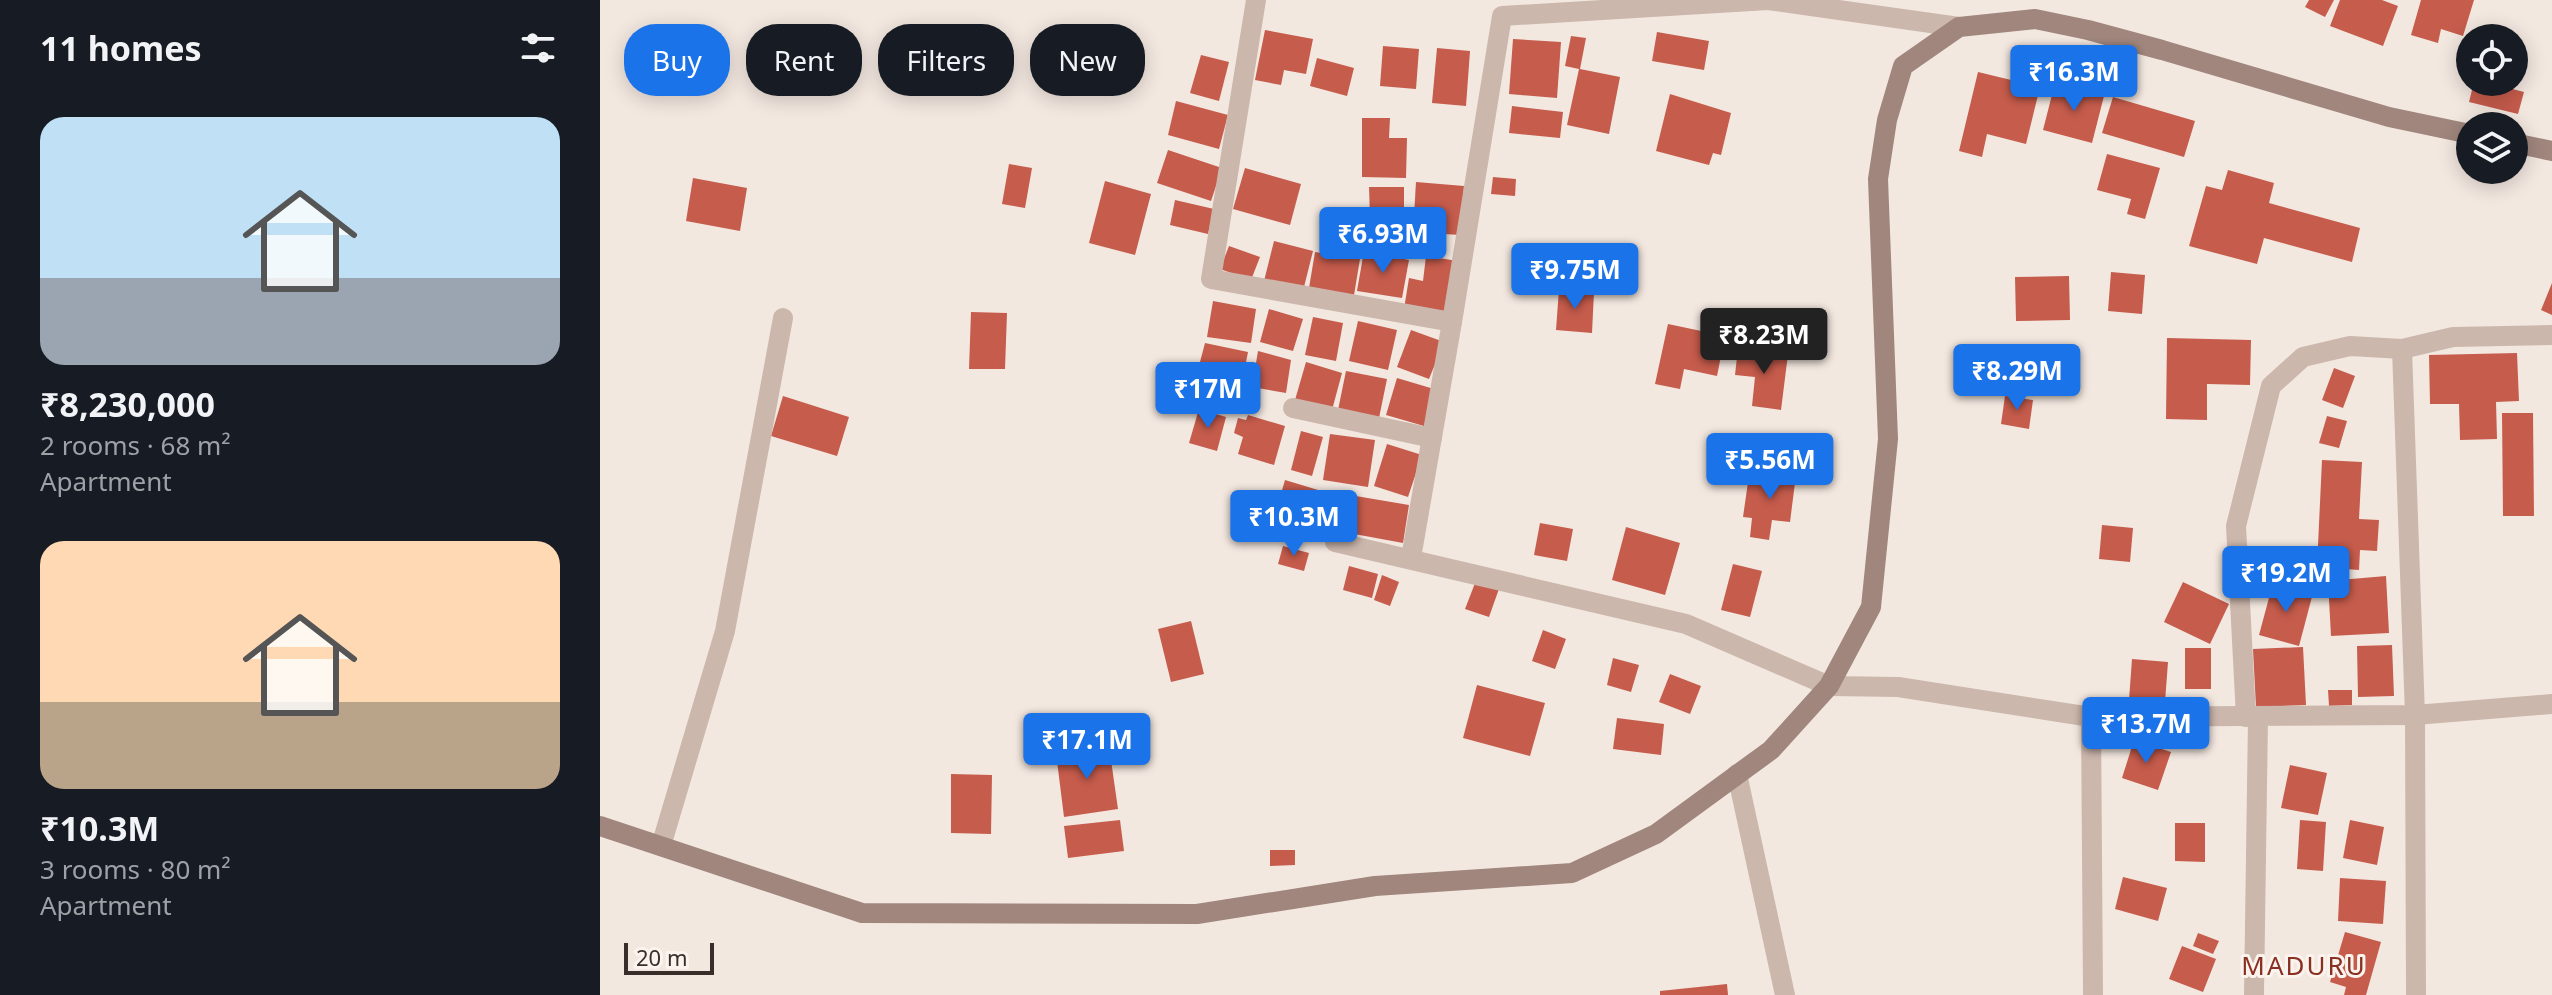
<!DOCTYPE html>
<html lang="en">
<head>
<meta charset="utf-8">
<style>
  :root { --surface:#171b24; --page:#20242c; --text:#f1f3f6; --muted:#9ea1a6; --accent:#1a73e8 }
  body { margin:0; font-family:"Noto Sans",sans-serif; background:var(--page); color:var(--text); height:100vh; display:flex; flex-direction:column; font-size:30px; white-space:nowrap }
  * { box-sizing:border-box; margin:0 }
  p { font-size:26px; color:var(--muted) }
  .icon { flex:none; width:44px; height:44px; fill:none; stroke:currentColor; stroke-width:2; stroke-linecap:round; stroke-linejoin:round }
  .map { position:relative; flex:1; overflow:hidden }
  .drawer { display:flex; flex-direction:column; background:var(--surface); width:600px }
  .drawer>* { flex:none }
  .guide { position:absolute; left:24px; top:24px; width:760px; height:72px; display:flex; gap:16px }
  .fabs { position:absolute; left:1856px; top:24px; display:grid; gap:16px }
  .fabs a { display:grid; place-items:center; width:72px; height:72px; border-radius:50%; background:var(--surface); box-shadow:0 4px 20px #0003; font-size:40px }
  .scale { position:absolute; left:24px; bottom:20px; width:90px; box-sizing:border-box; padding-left:8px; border:4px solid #3a2e2b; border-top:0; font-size:22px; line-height:28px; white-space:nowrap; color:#3a2e2b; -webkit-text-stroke:6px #fbf3ed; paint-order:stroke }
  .price { position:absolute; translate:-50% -68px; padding:0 18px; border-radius:8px; background:var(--accent); color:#fff; font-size:26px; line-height:52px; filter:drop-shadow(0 2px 4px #0008) }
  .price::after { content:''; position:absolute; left:50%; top:48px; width:24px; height:18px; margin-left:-12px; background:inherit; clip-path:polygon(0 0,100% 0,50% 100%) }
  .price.on { background:#222; color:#fff }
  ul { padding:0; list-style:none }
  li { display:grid; align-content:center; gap:16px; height:424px; padding:0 40px }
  li span { display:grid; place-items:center; height:248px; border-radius:24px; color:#555 }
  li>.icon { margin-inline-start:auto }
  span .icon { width:144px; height:144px; fill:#fffc; stroke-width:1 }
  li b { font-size:34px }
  h2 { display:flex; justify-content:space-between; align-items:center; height:96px; padding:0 40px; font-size:34px }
  .tag { padding:0 28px; border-radius:32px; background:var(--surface); box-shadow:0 4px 20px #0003; font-size:28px; line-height:72px }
  .tag.on { background:var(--accent); color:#fff }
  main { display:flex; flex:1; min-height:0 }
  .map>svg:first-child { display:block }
</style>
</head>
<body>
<main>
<section class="drawer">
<h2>11 homes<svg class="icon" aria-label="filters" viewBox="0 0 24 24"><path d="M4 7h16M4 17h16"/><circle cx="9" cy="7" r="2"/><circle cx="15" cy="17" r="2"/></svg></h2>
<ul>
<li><span style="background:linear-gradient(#bfe0f5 65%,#9aa5b1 0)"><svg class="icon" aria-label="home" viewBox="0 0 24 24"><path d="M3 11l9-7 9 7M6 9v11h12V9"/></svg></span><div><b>₹8,230,000</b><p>2 rooms · 68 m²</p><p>Apartment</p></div></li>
<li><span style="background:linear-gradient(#ffd9b3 65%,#b9a48a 0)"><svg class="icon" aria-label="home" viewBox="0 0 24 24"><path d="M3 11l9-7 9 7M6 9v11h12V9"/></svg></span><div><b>₹10.3M</b><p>3 rooms · 80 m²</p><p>Apartment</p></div></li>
</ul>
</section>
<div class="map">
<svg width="1952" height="995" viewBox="0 0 1952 995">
  <rect width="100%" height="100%" fill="#f3e8e0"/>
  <g fill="#c65c4c">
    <polygon points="1709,0 1734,0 1725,17 1705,7"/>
    <polygon points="1740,0 1782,0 1798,6 1783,46 1730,26"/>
    <polygon points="1821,0 1874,0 1863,36 1841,29 1838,43 1811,35"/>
    <polygon points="665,30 713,39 706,74 684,70 681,85 655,80"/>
    <polygon points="1057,32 1109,41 1104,70 1052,61"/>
    <polygon points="971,36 986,38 980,69 1020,77 1009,134 967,125 979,69 965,66"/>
    <polygon points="913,39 961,42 957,98 909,94"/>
    <polygon points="783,46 819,49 816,89 780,86"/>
    <polygon points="837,48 870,51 866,106 832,103"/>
    <polygon points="601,55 629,62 619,101 590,93"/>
    <polygon points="717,58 754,68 747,96 710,86"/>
    <polygon points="1467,60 1510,77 1504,95 1460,79"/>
    <polygon points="1378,72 1440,87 1426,144 1387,134 1382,157 1359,151"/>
    <polygon points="1874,82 1886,82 1924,92 1918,114 1869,102"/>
    <polygon points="1455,83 1504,96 1492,143 1443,130"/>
    <polygon points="1070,94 1131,113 1121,155 1113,153 1109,165 1056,151"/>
    <polygon points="1513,97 1595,121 1584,157 1502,133"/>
    <polygon points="576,101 628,115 619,149 568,135"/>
    <polygon points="912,106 963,112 960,138 909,133"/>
    <polygon points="762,118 790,118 789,138 807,138 806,178 762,177"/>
    <polygon points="568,150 622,168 611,201 557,183"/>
    <polygon points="1507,154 1560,168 1545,219 1527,214 1531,199 1497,190"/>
    <polygon points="409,164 432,168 425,208 402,204"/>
    <polygon points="645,168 701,184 690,225 633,209"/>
    <polygon points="1628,170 1674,183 1669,203 1760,228 1752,262 1664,238 1657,264 1589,246 1606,186 1622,190"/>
    <polygon points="893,177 916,179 915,196 891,194"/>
    <polygon points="93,178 147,188 140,231 86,221"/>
    <polygon points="505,181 551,194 535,255 489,243"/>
    <polygon points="816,182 864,186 860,235 813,232"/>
    <polygon points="769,187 804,187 804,217 770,218"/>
    <polygon points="575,200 614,209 608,234 570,225"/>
    <polygon points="674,241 713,251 703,291 664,281"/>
    <polygon points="629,246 660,257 651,280 620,269"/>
    <polygon points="764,251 809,260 802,298 757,291"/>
    <polygon points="715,252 760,259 754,295 709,288"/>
    <polygon points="826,256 858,261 849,316 804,309 809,278 823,281"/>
    <polygon points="1511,272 1545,275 1542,314 1508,311"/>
    <polygon points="1469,276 1470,320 1416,321 1415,277"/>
    <polygon points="1952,283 1952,315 1941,310"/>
    <polygon points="959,289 994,292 992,333 956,330"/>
    <polygon points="613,301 656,309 651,343 607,337"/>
    <polygon points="669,309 703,319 693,351 660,342"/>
    <polygon points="371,312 407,313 405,369 369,369"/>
    <polygon points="713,317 743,323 736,361 705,355"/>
    <polygon points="758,321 797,330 788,370 749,361"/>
    <polygon points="1068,324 1125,336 1117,376 1084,369 1080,389 1055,384"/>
    <polygon points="811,330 844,342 829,379 797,367"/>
    <polygon points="1567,338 1651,340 1650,385 1607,384 1607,420 1566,419"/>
    <polygon points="605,343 648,352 641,388 596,377"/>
    <polygon points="1138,348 1188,354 1181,410 1152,406 1155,377 1135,375"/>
    <polygon points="658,351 691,360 686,393 652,387"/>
    <polygon points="1917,353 1919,401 1896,402 1897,439 1860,440 1859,404 1830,404 1829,355"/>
    <polygon points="706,362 742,373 732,410 695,400"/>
    <polygon points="1734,368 1755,376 1743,408 1722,400"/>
    <polygon points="746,371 787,379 779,418 738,410"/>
    <polygon points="797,378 834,389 824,426 786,415"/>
    <polygon points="183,396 249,417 237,456 171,436"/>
    <polygon points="1405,396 1433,400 1429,429 1401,424"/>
    <polygon points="599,409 626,417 617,451 589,443"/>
    <polygon points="1902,413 1933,413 1934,516 1903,516"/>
    <polygon points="648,415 685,426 674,465 638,454 643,437 634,433 638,418 646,420"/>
    <polygon points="1727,416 1747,421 1739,448 1719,443"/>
    <polygon points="701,431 723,437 712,476 691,470"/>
    <polygon points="730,434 775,440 768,487 723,480"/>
    <polygon points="787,444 822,455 808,497 774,486"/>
    <polygon points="1722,460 1762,462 1759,519 1779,520 1777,551 1760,550 1759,570 1717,567"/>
    <polygon points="1180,465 1197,467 1190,522 1172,520 1169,540 1150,537 1152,518 1143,517 1149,475 1178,478"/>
    <polygon points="685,480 738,496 729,527 676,511"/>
    <polygon points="744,494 809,505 803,543 738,531"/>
    <polygon points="940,523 973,529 967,561 934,555"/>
    <polygon points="1502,525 1533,528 1530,562 1499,559"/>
    <polygon points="1026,527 1080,543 1065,595 1012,580"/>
    <polygon points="683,546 709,553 704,571 678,564"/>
    <polygon points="1133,564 1162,571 1150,617 1121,610"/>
    <polygon points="749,566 778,574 772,598 743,590"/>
    <polygon points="782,575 799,582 790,606 774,600"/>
    <polygon points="1786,576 1789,633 1731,636 1728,581"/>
    <polygon points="877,578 900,586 889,617 865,609"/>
    <polygon points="1583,582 1629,604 1610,644 1564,622"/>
    <polygon points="1673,583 1713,593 1699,646 1659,635"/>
    <polygon points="591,621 604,674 571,682 558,629"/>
    <polygon points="943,630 966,639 955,669 932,661"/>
    <polygon points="1792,645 1794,696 1758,697 1757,646"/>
    <polygon points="1703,647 1706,705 1656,707 1653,649"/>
    <rect x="1585" y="648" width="26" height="41"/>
    <polygon points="1013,658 1039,665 1031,692 1007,685"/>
    <polygon points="1532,659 1568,662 1565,702 1529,700"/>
    <polygon points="1070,674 1101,686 1090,714 1059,702"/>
    <polygon points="877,685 945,703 930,756 863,738"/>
    <polygon points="1728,690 1752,690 1752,705 1729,706"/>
    <polygon points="1017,718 1064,724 1061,755 1013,749"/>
    <polygon points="1534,740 1571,752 1558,790 1522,778"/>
    <polygon points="509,746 518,809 464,817 456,753"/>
    <polygon points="1690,765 1727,773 1718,815 1681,808"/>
    <polygon points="351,774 392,775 391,834 351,833"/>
    <polygon points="520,820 524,851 468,858 464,826"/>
    <polygon points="1700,820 1726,822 1723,871 1697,869"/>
    <polygon points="1750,820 1784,827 1777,865 1743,858"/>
    <polygon points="1575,823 1605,823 1605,862 1575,861"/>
    <polygon points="670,850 695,850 695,865 670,866"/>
    <polygon points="1523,877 1567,888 1558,921 1515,909"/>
    <polygon points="1740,878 1786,881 1783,924 1738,921"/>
    <polygon points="1745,932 1781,942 1766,995 1744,995 1746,987 1730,982"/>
    <polygon points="1598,933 1619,941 1613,954 1593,946"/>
    <polygon points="1582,946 1616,959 1603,992 1569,979"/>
    <polygon points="1127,984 1128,995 1060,995 1060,991"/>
  </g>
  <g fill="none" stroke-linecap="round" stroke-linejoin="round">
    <g stroke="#ccb7ac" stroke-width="20">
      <polyline points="656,0 611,279 852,322"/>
      <polyline points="1802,349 1815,715 1816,995"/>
      <polyline points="693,408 832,438"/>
      <polyline points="735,542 1086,624 1229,686 1298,687 1491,717 1815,715 1952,704"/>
      <polyline points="811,558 852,322 902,16 1168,0 1359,27"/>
      <polyline points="1491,717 1493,995"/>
      <polyline points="1646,717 1636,526 1671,386 1703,357 1750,346 1802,349 1853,337 1952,335"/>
      <polyline points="1137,774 1185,995"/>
      <polyline points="61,846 125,631 183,318"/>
      <polyline points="1654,995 1658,717"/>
    </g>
    <g stroke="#a0867d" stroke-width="20">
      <polyline points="1914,143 1952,151"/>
      <polyline points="0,826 262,913 597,914 775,886 972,873 1056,834 1171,750 1229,686 1271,607 1288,439 1278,179 1287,120 1303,66 1359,27 1435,19 1488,30 1562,50 1789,117 1870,134"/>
    </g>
  </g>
  <g text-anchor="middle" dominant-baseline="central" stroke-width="6" stroke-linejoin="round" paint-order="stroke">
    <g font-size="26" letter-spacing="2" fill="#893023" stroke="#fbf3ed">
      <text x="1704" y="965">MADURU</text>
    </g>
  </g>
</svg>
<div class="fabs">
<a><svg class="icon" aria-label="locate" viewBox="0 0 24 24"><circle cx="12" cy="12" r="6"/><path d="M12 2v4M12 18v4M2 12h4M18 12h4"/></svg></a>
<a><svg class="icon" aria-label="layers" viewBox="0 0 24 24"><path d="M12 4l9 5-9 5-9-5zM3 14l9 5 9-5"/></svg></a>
</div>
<div class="scale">20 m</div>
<b class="price" style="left:1474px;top:113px">₹16.3M</b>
<b class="price" style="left:783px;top:275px">₹6.93M</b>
<b class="price" style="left:975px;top:311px">₹9.75M</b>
<b class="price on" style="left:1164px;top:376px">₹8.23M</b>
<b class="price" style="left:1417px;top:412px">₹8.29M</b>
<b class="price" style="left:608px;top:430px">₹17M</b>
<b class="price" style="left:1170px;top:501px">₹5.56M</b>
<b class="price" style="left:694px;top:558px">₹10.3M</b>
<b class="price" style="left:1686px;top:614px">₹19.2M</b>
<b class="price" style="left:1546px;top:765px">₹13.7M</b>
<b class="price" style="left:487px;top:781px">₹17.1M</b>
<div class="guide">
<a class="tag on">Buy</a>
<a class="tag">Rent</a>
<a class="tag">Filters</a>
<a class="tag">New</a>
</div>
</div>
</main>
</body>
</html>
